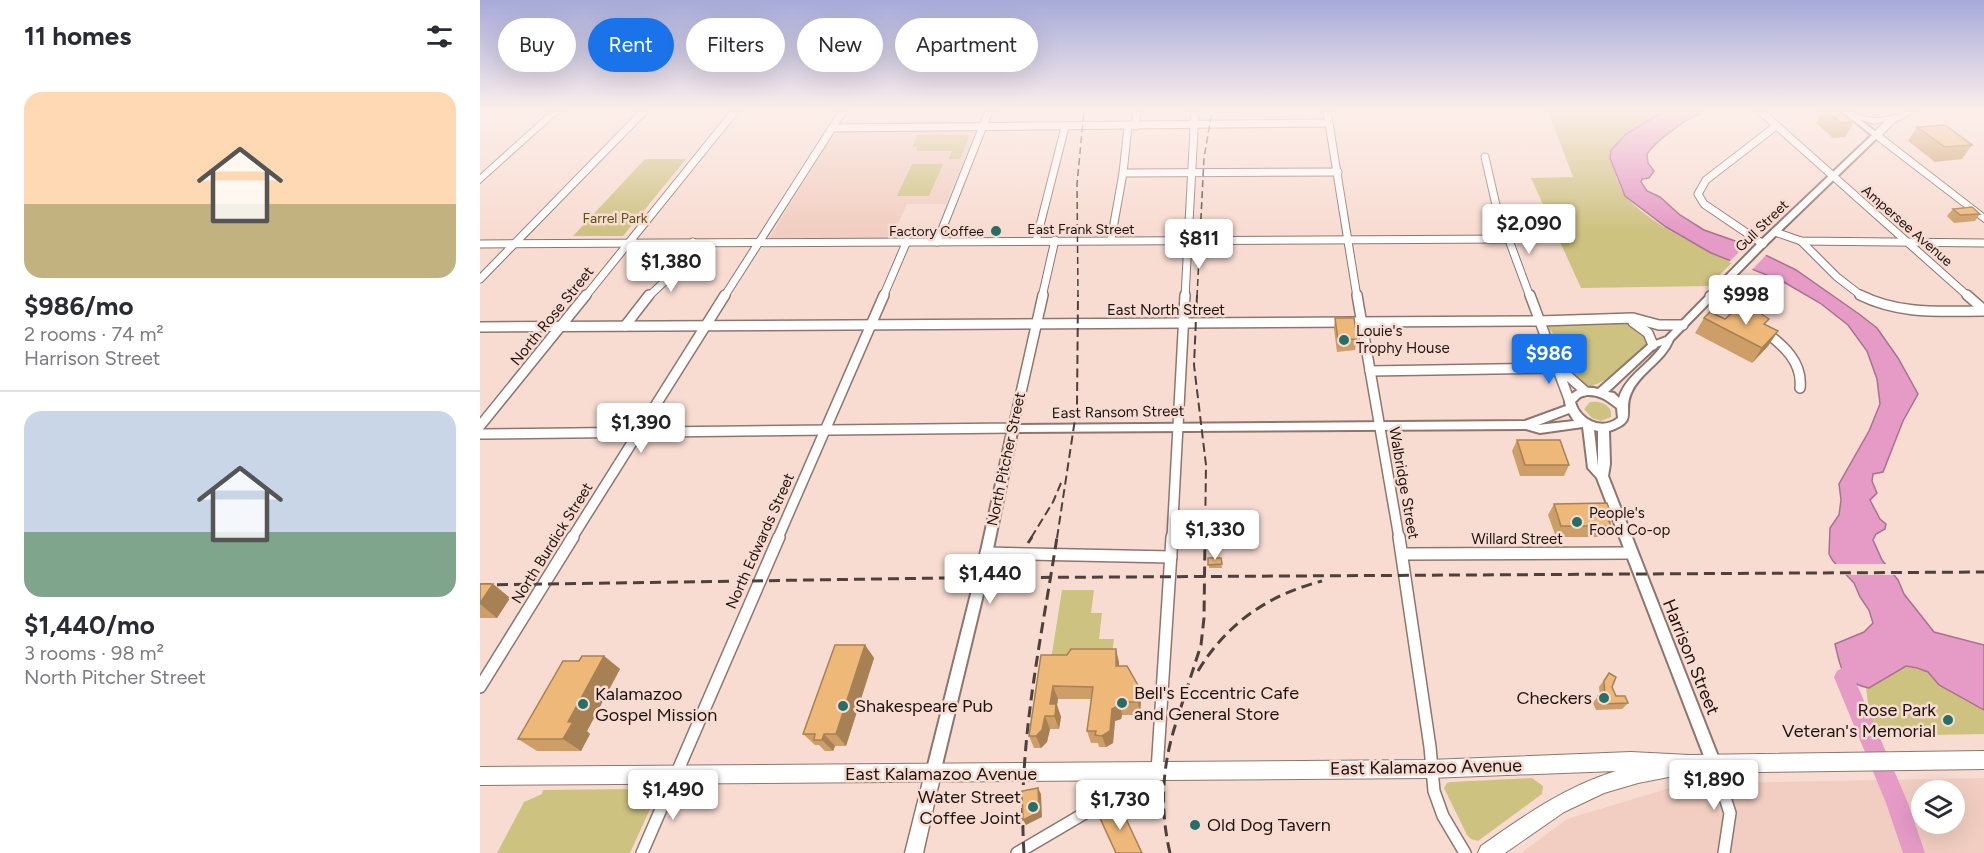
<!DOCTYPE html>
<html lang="en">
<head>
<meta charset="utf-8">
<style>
  :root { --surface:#fff; --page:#f7f7f7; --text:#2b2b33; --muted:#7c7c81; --line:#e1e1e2; --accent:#1a73e8 }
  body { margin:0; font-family:Figtree,sans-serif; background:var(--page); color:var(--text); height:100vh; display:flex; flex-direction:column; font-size:22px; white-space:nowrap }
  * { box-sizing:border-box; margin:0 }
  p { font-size:20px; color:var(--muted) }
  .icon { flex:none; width:33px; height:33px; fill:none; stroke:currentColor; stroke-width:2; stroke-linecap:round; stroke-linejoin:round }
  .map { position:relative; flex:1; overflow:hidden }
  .side { display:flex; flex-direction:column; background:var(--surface); width:480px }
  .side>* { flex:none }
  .guide { position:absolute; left:18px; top:18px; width:570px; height:54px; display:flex; gap:12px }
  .controls { position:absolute; left:1431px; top:780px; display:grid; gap:12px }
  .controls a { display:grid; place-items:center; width:54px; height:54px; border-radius:50%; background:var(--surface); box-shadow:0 6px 24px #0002; font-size:30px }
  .price { position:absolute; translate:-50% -51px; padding:0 14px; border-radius:6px; background:#fff; color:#222; font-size:20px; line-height:39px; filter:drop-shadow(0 2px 3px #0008) }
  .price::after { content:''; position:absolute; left:50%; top:36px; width:18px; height:14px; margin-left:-9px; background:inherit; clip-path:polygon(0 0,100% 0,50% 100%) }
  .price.active { background:var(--accent); color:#fff }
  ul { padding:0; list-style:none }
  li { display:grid; align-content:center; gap:12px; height:318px; padding:0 24px }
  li+li { border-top:2px solid var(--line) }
  li span { display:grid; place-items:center; height:186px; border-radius:18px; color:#555 }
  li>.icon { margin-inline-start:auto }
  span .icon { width:108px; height:108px; fill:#fffc; stroke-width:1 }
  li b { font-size:26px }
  h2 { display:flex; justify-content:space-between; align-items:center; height:72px; padding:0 24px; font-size:26px }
  .pill { padding:0 21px; border-radius:27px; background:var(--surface); box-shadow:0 6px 24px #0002; font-size:21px; line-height:54px }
  .pill.active { background:var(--accent); color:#fff }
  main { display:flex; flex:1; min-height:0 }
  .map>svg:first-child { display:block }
</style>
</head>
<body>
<main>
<section class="side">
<h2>11 homes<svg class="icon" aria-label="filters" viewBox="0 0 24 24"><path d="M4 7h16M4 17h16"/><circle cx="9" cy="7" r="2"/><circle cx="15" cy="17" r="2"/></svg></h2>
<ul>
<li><span style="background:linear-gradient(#ffd9b3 60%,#c2b280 0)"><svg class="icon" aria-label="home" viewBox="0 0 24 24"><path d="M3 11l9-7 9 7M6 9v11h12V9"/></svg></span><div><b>$986/mo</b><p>2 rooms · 74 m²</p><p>Harrison Street</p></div></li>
<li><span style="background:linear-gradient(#c9d6e8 65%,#7fa58c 0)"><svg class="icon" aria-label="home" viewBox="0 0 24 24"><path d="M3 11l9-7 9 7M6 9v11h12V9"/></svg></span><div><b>$1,440/mo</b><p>3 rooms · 98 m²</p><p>North Pitcher Street</p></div></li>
</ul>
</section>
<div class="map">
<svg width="1504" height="853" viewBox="0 0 1504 853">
  <rect width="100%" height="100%" fill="#f8dcd2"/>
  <g fill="#f1cec1" fill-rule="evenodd">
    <polygon points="356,130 496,130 466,204 427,204 411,238 289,238"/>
    <path d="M 1504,778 L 1504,853 L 1041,853 L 1087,819 L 1203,784 ZM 1442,790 L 1474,790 L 1474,824 L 1442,824 Z"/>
  </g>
  <g fill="#cec281">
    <path d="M 1068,111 L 1184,111 L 1146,134 L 1130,158 C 1135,170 1138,188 1146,197 C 1171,224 1219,248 1254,261 L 1228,286 L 1101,288 L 1051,178 L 1093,177 Z"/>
    <polygon points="437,135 490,135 480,159 469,159 472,151 436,151 437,147 432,147"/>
    <polygon points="165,159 206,159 143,236 93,236"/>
    <polygon points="432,164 463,164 449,196 417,196"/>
    <path d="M 1076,323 L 1082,325 L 1148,323 L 1161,329 L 1168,342 C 1161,352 1149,360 1140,368 C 1110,394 1104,390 1081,360 L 1082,356 L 1072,332 L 1068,328 L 1069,325 Z"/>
    <path d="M 1110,402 C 1119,401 1127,403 1131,411 L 1131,417 L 1121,421 L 1112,418 L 1104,409 Z"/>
    <polygon points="582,590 614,590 611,613 622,613 619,639 634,639 631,662 571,660"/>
    <polygon points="1426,666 1448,672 1459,685 1504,710 1504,734 1398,736 1391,729 1386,687 1389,687"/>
    <polygon points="1052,778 1063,786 1062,794 998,841 991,839 987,835 964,788 967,783 971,782"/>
    <polygon points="157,789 155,793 164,793 169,802 166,809 170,809 150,853 17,853 44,802 62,794 63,790"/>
  </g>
  <path fill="#e59bc6" stroke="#a9728f" stroke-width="1.5" d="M 1179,111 L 1222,111 C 1216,118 1208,118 1201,124 C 1189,133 1175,142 1167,154 L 1168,163 L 1174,171 L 1169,178 L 1162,179 L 1161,182 L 1167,191 L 1180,197 L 1200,215 L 1224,230 L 1261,243 L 1316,270 L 1379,314 L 1397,328 L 1418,358 L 1438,394 L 1423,421 L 1403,472 L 1393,474 L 1392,481 L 1397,493 L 1390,500 L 1400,519 L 1406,524 L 1405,529 L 1396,534 L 1393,540 L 1402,560 L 1418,580 L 1424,594 L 1454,632 L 1504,645 L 1504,710 L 1459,685 L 1448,672 L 1437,668 L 1426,666 L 1389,688 C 1361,682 1361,669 1355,644 L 1384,632 L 1393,623 L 1389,610 L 1380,597 L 1374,583 L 1353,561 L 1349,554 L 1350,528 L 1359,515 L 1361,500 L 1359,484 L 1389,431 L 1400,404 L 1397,379 L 1387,351 L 1368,325 L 1340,303 L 1302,281 L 1231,253 L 1186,227 L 1145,196 L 1130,158 L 1131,150 L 1146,134 L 1181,113 Z"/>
  <g fill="#f8dcd2">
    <polygon points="1268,243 1288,253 1270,272 1249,262"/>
    <polygon points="1351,564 1408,564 1417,575 1362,575"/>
  </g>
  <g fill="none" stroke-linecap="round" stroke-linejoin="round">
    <polygon fill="#e59bc6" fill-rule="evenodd" points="1381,656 1388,659 1390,665 1388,671 1375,680 1428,803 1445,853 1423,853 1406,803 1354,677 1357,671"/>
    <defs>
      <g id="minor-far2">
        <polyline points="847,111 877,297"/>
        <polyline points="1280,111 1489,297"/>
        <polyline points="655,126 657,111"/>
        <polyline points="352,128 849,123"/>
        <polyline points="1005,157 1016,205 1050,297"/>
        <polyline points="643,173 858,172"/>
        <polyline points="1295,232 1321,241 1504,243"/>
        <polyline points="631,240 643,173 648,126"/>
        <polyline points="556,241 585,127"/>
        <polyline points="1321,241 1357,277 1383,297"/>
        <polyline points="457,242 509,111"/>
        <polyline points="0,244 1030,239"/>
        <polyline points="1283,244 1224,204 1218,194 1226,180 1296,126"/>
        <polyline points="0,279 164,111"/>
        <polyline points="105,297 255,111"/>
        <polyline points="168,297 185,281 213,242"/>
        <polyline points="244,297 363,111"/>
        <polyline points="403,297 427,241"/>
        <polyline points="562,297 575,240"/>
        <polyline points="705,297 715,111"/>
      </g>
      <g id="minor-far1">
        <polyline points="877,295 919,538"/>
        <polyline points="1050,295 1090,402"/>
        <path d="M 1380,295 C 1420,315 1461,311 1504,311"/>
        <polyline points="1487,295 1504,310"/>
        <polyline points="1230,296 1263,316"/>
        <polyline points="1153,322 1168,333 1173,345"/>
        <polyline points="145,326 169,295"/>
        <polyline points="0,327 1059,321 1153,318 1179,325 1203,325"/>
        <path d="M 1284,331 C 1303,345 1323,362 1320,388"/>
        <polyline points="1079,363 1088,376 1105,391"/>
        <polyline points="890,371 1076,368"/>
        <polyline points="0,426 106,295"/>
        <polyline points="0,434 533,428 563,295"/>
        <polyline points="92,538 245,295"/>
        <polyline points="298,538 404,295"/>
        <polyline points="692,538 705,295"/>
      </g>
      <g id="minor">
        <polyline points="919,537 950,747 954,791 963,816 985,853"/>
        <polyline points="506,553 691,557"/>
        <polyline points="922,554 1151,553"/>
        <polyline points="0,687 93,537"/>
        <polyline points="1234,764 1250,813 1244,853"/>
        <polyline points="677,771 692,537"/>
        <polyline points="162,853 299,537"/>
        <polyline points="537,853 617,806 625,797 628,772"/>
      </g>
      <path id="tertiary" d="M 1361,111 L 1368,111 L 1400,135 L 1284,247 L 1193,340 C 1184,362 1162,371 1152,391 C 1141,412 1160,421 1129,431 L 1130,464 L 1128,476 L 1241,764 L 1239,769 L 1234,771 L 1229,769 L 1117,478 L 1108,468 L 1103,427 L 1060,433 L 1046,429 L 537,432 L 507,578 L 460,773 L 458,778 L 453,780 L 448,778 L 446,773 L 495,578 L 529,425 L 1045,421 L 1086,406 L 1085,402 C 1092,390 1104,385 1118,389 L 1170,343 L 1186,337 L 1278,243 L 1392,135 ZM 1182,345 C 1169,365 1146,375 1139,398 L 1134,393 L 1128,392 L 1176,347 ZM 1106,395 C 1119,394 1127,400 1137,408 L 1138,418 C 1122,431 1100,420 1095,402 L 1100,397 ZM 1089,413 L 1094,421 L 1058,425 ZM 1114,430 L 1118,431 L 1118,466 Z"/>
      <polygon id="secondary" points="453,765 459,767 461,773 443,853 425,853 445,773 447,767"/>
      <g id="primary">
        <polygon points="71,111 80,111 0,183 0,175"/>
        <path d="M 1362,111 C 1374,111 1384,118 1395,118 C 1410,118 1423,111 1437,111 L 1415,122 L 1402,135 L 1504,214 L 1504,222 L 1393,137 L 1393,133 L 1405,121 L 1394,124 L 1363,114 Z"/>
        <path d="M 1504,751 L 1504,769 L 1209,773 L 1158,783 L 1124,793 L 1084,812 L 1025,853 L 998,853 L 1001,846 C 1044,816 1084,787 1136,771 L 949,778 L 0,785 L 0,767 L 949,760 L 1151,752 L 1209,755 Z"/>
      </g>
    </defs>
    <use href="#minor-far2" stroke="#8f766d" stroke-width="9"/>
    <use href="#minor-far1" stroke="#8f766d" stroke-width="12"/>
    <use href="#minor" stroke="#8f766d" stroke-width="14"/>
    <use href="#tertiary" stroke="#8f766d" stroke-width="4"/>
    <use href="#secondary" stroke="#8f766d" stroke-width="3"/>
    <use href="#primary" stroke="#8f766d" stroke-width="2"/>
    <use href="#minor-far2" stroke="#fff" stroke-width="7"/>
    <use href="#minor-far1" stroke="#fff" stroke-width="9"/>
    <use href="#minor" stroke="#fff" stroke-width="11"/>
    <use href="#tertiary" fill="#fff" fill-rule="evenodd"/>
    <use href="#secondary" fill="#fff" fill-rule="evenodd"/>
    <use href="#primary" fill="#fff" fill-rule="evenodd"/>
    <g stroke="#4e413c" stroke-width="1.5" stroke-dasharray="7 4" stroke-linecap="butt">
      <polyline points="598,297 597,184 604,111"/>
      <polyline points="717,297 724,158 732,111"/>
    </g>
    <g stroke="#4e413c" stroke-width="2" stroke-dasharray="9 4.5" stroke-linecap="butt">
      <polyline points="717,295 714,365 726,465 725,538"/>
      <polyline points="551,538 573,502 581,483"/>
      <polyline points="577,538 597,406 598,295"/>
    </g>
    <g stroke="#4e413c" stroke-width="3" stroke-dasharray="11 6" stroke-linecap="butt">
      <polyline points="548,543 552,537"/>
      <polyline points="0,585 463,578 1504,572"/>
      <path d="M 718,671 C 747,623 788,595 842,581"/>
      <polyline points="700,710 721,645 724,618 725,537"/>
      <path d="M 544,853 C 537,745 561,642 577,537"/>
      <path d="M 690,853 C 678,802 683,753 703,704"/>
    </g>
  </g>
  <g fill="#cd9e67">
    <polygon points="1342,111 1359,111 1374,122 1365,137 1353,138 1336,123"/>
    <polygon points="1437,127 1492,145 1482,159 1455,162 1428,141"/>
    <polygon points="1473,209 1500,214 1495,221 1474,223 1467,216"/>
    <polygon points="855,318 877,339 875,350 857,352 854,329"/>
    <polygon points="1224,318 1245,319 1285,325 1298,331 1288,346 1272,363 1215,333"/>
    <polygon points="1037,440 1089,465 1084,476 1040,476 1032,451"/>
    <polygon points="1074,504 1133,519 1130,524 1131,526 1125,537 1076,537 1068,515"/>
    <polygon points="728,558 741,558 742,568 729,568"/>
    <polygon points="0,584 13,584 30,598 17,618 0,618"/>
    <polygon points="385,645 394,658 366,746 355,746 353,751 345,751 339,745 335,745 323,734"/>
    <polygon points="561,655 639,662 639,666 659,687 661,699 660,715 642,715 641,719 635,721 633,743 626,747 619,747 618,743 611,743 607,731 611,699 578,699 577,705 581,717 579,729 570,729 567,742 561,748 554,748 549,736"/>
    <polygon points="124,656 140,669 107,731 110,734 101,751 57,751 38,739 99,661"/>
    <polygon points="1129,673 1132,687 1136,696 1148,703 1142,709 1116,710 1113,703 1118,696 1120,696 1119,687"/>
  </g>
  <g fill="#a78154">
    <polygon points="1298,331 1288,346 1272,363 1282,348"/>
    <polygon points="13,584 30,598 17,618 0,604 0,603"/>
    <polygon points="385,645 394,658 366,746 356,734"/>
    <polygon points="636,649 639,662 639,679 636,666"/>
    <polygon points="124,656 140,669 107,731 110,734 101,751 83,739 88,722"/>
    <polygon points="573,686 578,699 577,705 581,717 579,729 570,704"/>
    <polygon points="659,687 661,699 660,715 658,702"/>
    <polygon points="639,702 642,715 641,719 635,721 633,743 626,747 622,736 632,709"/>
    <polygon points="565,716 570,729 567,742 561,748 556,736"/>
    <polygon points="344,734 355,746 353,751 342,740"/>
    <polygon points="558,788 561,794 562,817 546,825 543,820"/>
  </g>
  <g fill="#eeb878" stroke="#a78154" stroke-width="1.5">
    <polygon points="1346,111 1359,111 1374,122 1362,123"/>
    <polygon points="1465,125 1492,145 1465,147 1437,127"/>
    <polygon points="1492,207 1500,214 1480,215 1473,209"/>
    <polygon points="1270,306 1289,319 1284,324 1298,331 1282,348 1224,318 1230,312 1245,319 1258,308 1264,311"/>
    <polygon points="855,318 874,318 877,339 858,340"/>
    <polygon points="1037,440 1080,440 1089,465 1045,465"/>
    <polygon points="1127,503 1133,519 1128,519 1131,526 1081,526 1074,504"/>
    <polygon points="728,558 741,558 742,564 728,565"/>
    <polygon points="0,584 13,584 0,603"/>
    <polygon points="355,645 385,645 356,734 344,734 342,740 334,740 335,734 323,734"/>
    <polygon points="591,649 636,649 636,666 647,666 659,687 658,702 639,702 638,706 632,709 630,731 622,736 615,735 616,731 607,731 613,687 573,686 570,704 576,704 575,716 565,716 562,730 556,736 549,736 561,655 587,655"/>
    <polygon points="102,656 124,656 88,722 93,722 83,739 38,739 83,661 99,661"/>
    <polygon points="1129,673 1136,677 1132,687 1136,696 1145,696 1148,703 1121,704 1118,696 1125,696 1124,681"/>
    <polygon points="558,788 559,812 543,820 542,791"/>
    <polygon points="639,804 662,853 636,853 619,816"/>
  </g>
  <linearGradient id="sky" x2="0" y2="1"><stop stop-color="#a7aada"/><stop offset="0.48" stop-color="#fcefeb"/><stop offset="1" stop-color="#fcefeb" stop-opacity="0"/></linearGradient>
  <rect width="1504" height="230" fill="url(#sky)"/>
  <g fill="#266f67" stroke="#f8dcd2" stroke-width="2">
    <circle cx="516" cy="231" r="6"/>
    <circle cx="864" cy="340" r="6"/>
    <circle cx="1097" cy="522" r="6"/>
    <circle cx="1124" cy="698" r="6"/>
    <circle cx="642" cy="703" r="6"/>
    <circle cx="103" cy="704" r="6"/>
    <circle cx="363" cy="706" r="6"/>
    <circle cx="1468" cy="720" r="6"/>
    <circle cx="553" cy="807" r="6"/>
    <circle cx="715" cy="825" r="6"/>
  </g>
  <g text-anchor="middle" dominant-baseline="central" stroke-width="5" stroke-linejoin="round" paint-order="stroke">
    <g font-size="14" fill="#5c5214" stroke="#f8dcd2">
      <text x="135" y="218">Farrel Park</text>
    </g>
    <g font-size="14" fill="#1d1410" stroke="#f8dcd2">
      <text transform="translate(1282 226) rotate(-44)">Gull Street</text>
      <text transform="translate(1427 226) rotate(41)">Ampersee Avenue</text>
      <text x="601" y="229">East Frank Street</text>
    </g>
    <g font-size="14" fill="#1d1410" stroke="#f8dcd2" text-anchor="end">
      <text x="504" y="231">Factory Coffee</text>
    </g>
    <g font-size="15" fill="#1d1410" stroke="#f8dcd2">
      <text x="686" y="310">East North Street</text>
      <text transform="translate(72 316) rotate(-51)">North Rose Street</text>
      <text transform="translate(638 412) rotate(-1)">East Ransom Street</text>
      <text transform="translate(526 459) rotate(-78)">North Pitcher Street</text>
      <text transform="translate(924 483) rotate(80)">Walbridge Street</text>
      <text x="1037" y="539">Willard Street</text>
      <text transform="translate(280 541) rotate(-66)">North Edwards Street</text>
      <text transform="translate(72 543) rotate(-58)">North Burdick Street</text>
    </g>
    <g font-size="15" fill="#1d1410" stroke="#f8dcd2" text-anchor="start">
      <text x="876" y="331">Louie's<tspan x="876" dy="17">Trophy House</tspan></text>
      <text x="1109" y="513">People's<tspan x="1109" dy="17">Food Co-op</tspan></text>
    </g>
    <g font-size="18" fill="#1d1410" stroke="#f8dcd2">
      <text transform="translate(1211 657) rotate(68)">Harrison Street</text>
      <text transform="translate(946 767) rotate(-1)">East Kalamazoo Avenue</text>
      <text x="461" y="774">East Kalamazoo Avenue</text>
    </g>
    <g font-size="18" fill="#1d1410" stroke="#f8dcd2" text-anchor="start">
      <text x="654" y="693">Bell's Eccentric Cafe<tspan x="654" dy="21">and General Store</tspan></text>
      <text x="115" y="694">Kalamazoo<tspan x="115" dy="21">Gospel Mission</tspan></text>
      <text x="1112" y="698" text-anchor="end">Checkers</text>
      <text x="375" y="706">Shakespeare Pub</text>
      <text x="1456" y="710" text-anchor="end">Rose Park<tspan x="1456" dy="21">Veteran's Memorial</tspan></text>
      <text x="541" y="797" text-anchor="end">Water Street<tspan x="541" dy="21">Coffee Joint</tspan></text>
      <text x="727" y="825">Old Dog Tavern</text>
    </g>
  </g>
</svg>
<div class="controls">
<a><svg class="icon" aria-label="layers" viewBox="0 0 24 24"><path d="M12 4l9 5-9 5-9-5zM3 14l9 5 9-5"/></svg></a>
</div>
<b class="price" style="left:1049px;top:255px">$2,090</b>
<b class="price" style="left:719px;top:270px">$811</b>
<b class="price" style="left:191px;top:293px">$1,380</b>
<b class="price" style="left:1266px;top:326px">$998</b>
<b class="price active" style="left:1069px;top:385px">$986</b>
<b class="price" style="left:161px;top:454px">$1,390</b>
<b class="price" style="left:735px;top:561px">$1,330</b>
<b class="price" style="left:510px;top:605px">$1,440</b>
<b class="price" style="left:1234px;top:811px">$1,890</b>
<b class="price" style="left:193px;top:821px">$1,490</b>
<b class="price" style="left:640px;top:831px">$1,730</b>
<div class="guide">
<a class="pill">Buy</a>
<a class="pill active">Rent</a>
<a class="pill">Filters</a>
<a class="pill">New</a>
<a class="pill">Apartment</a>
</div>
</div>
</main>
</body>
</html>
